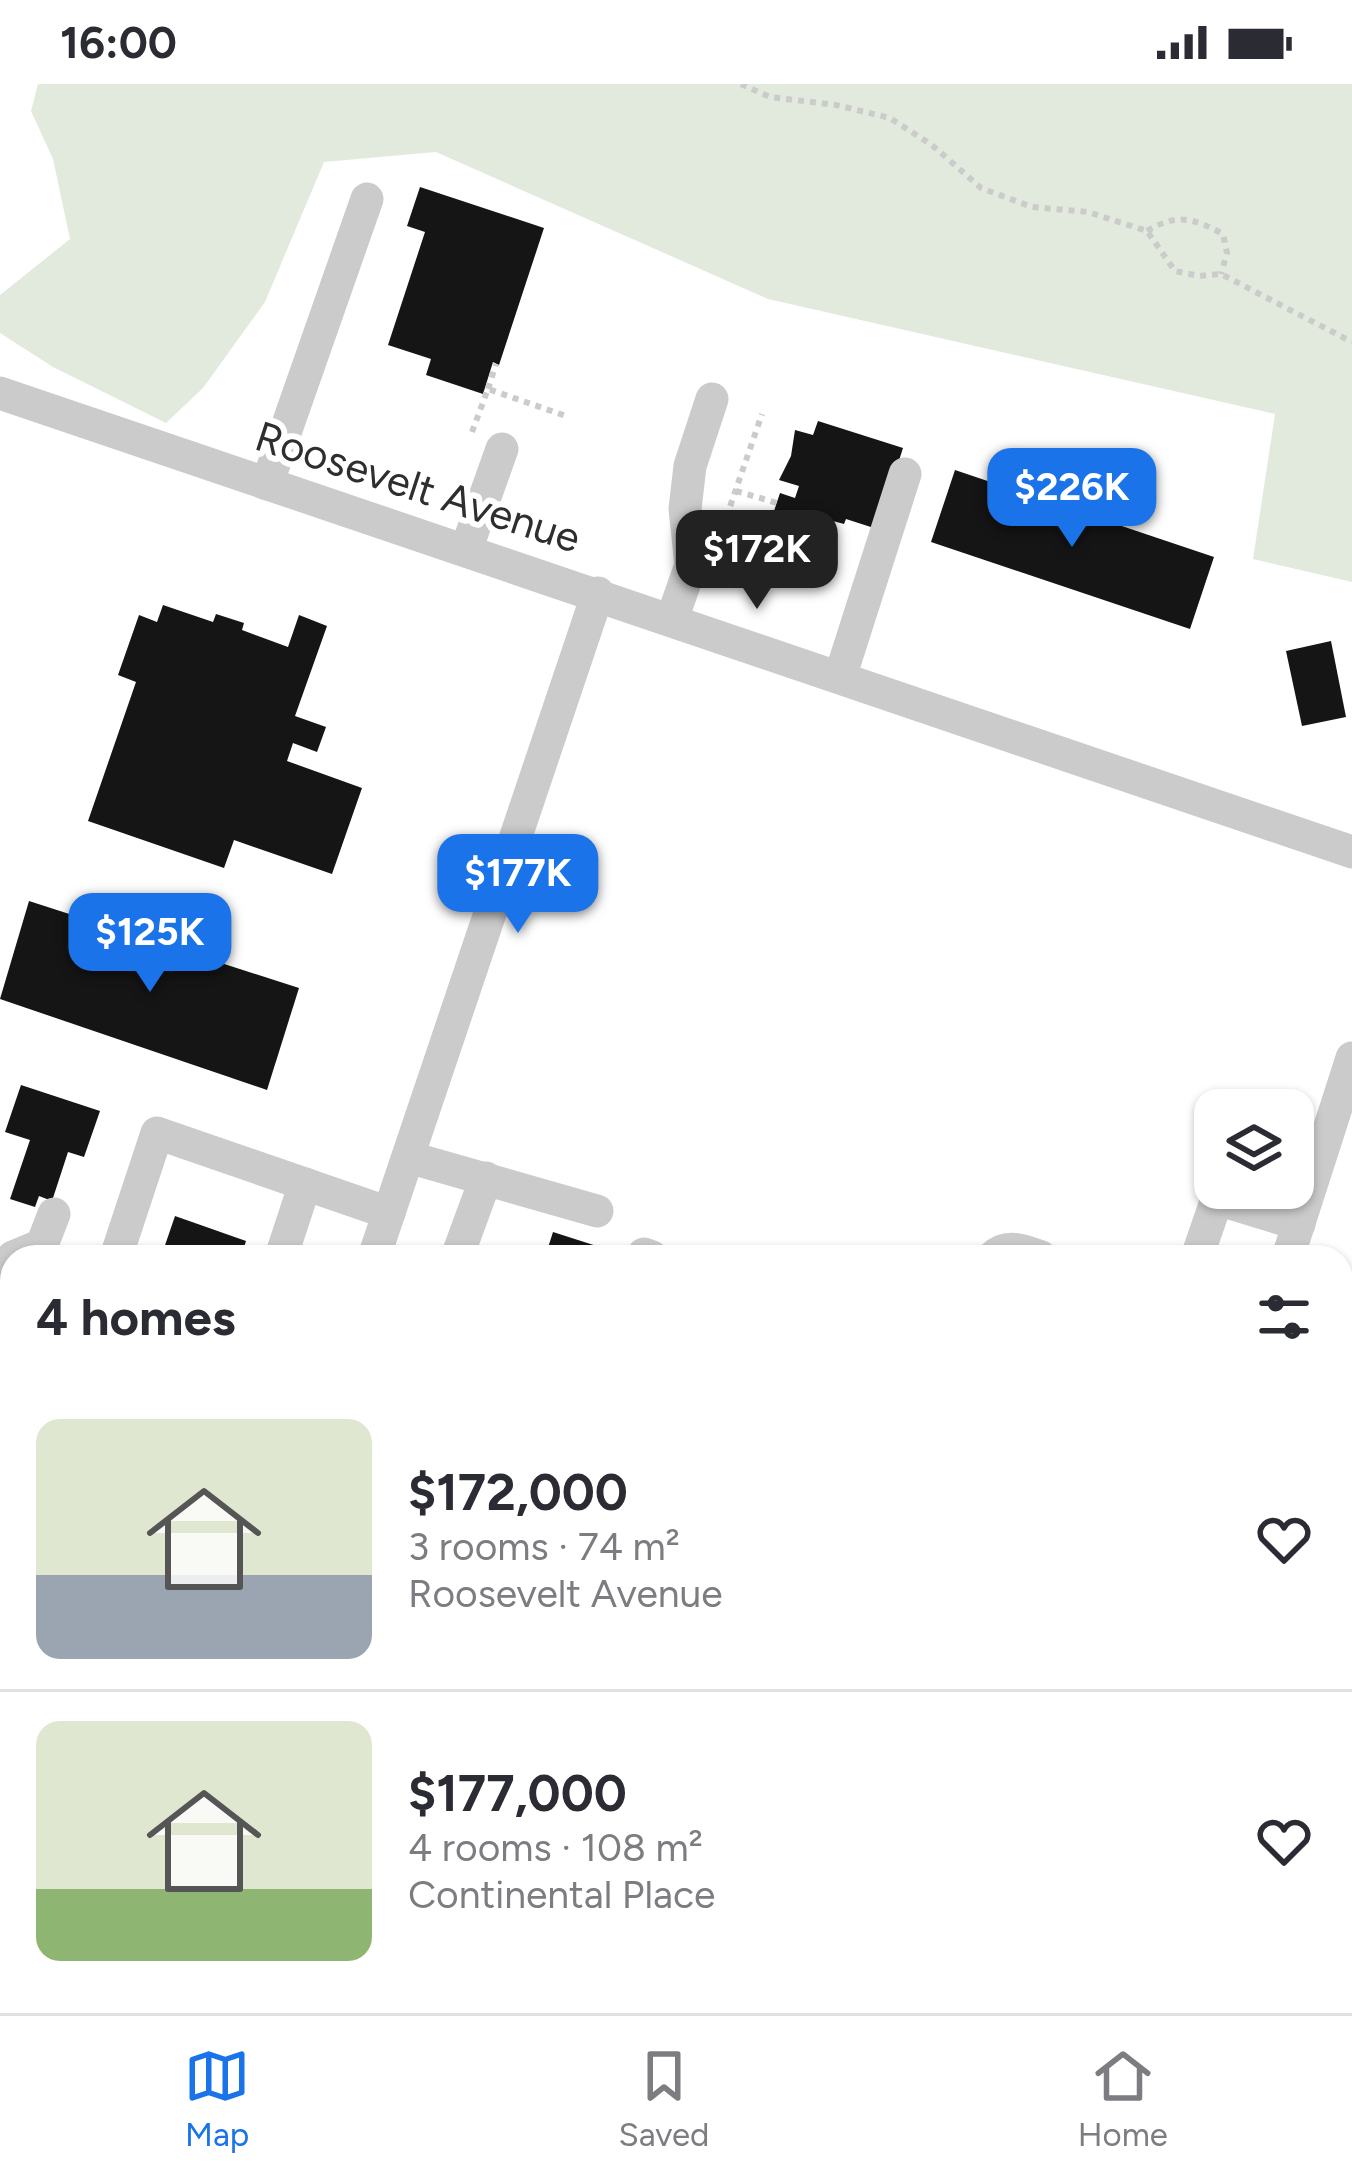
<!DOCTYPE html>
<html lang="en">
<head>
<meta charset="utf-8">
<style>
  :root { --surface:#fff; --page:#f7f7f7; --text:#2b2b33; --muted:#7c7c81; --line:#e1e1e2; --accent:#1a73e8 }
  body { margin:0; font-family:Figtree,sans-serif; background:var(--page); color:var(--text); height:100vh; display:flex; flex-direction:column; font-size:45px; white-space:nowrap }
  * { box-sizing:border-box; margin:0 }
  p { font-size:39px; color:var(--muted) }
  .icon { flex:none; width:66px; height:66px; fill:none; stroke:currentColor; stroke-width:2; stroke-linecap:round; stroke-linejoin:round }
  .map { position:relative; flex:1; overflow:hidden }
  .panel { position:absolute; left:0px; top:1161px; width:1353px; height:768px; display:flex; flex-direction:column; background:var(--surface); border-radius:36px 36px 0 0; box-shadow:0 3px 9px #0004 }
  .panel>* { flex:none }
  .tools { position:absolute; left:1194px; top:1005px; display:grid; gap:24px }
  .tools a { display:grid; place-items:center; width:120px; height:120px; border-radius:24px; background:var(--surface); box-shadow:0 3px 9px #0004; font-size:60px }
  .price { position:absolute; translate:-50% -102px; padding:0 27px; border-radius:24px; background:var(--accent); color:#fff; font-size:39px; line-height:78px; filter:drop-shadow(0 3px 6px #0008) }
  .price::after { content:''; position:absolute; left:50%; top:72px; width:36px; height:27px; margin-left:-18px; background:inherit; clip-path:polygon(0 0,100% 0,50% 100%) }
  .price.active { background:#222; color:#fff }
  ul { padding:0; list-style:none }
  li { display:flex; align-items:center; gap:36px; height:300px; padding:0 36px }
  li+li { border-top:3px solid var(--line) }
  li span { display:grid; place-items:center; flex:none; width:336px; height:240px; border-radius:24px; color:#555 }
  li>.icon { margin-inline-start:auto }
  span .icon { width:144px; height:144px; fill:#fffc; stroke-width:1 }
  li b { font-size:51px }
  h2 { display:flex; justify-content:space-between; align-items:center; height:144px; padding:0 36px; font-size:51px }
  .status { display:flex; justify-content:space-between; align-items:center; height:84px; padding:0 60px; background:var(--surface); direction:ltr }
  .status svg { height:33px; fill:currentColor }
  .tab-bar { display:flex; justify-content:space-around; align-items:center; height:168px; border-top:3px solid var(--line); background:var(--surface); font-size:33px; color:var(--muted) }
  .tab-bar a { display:grid; justify-items:center; gap:6px }
  .tab-bar .active { color:var(--accent) }
  .map>svg:first-child { display:block }
</style>
</head>
<body>
<div class="status"><b>16:00</b><svg viewBox="0 0 49 12"><path d="M0 12V9h3v3zM5 12V6h3v6zM10 12V3h3v9zM15 12V0h3v12zM26 1h20v11H26zM47 4h2v5h-2z"/></svg></div>
<div class="map">
<svg width="1352" height="1929" viewBox="0 0 1352 1929">
  <rect width="100%" height="100%" fill="#fff"/>
  <polygon fill="#e2eadd" points="38,0 1352,0 1352,498 1253,475 1275,330 768,215 436,68 324,78 265,218 203,304 166,339 53,283 0,249 0,211 70,155 53,75 31,27"/>
  <g fill="#151515">
    <polygon points="420,103 544,144 499,281 493,278 483,310 426,291 431,275 388,261 425,148 407,142"/>
    <polygon points="818,337 903,364 877,445 846,435 844,440 833,437 828,455 791,444 794,434 774,427 780,409 795,414 799,402 779,396 791,372 795,346 813,351"/>
    <polygon points="955,386 1214,473 1190,545 931,458"/>
    <polygon points="163,521 213,538 216,530 244,539 242,546 288,563 299,531 327,542 295,632 326,643 317,668 293,659 287,677 362,704 332,790 234,756 224,784 88,737 136,598 118,591 139,531 157,538"/>
    <polygon points="1331,557 1346,633 1302,642 1286,567"/>
    <polygon points="29,817 299,904 267,1006 0,915"/>
    <polygon points="21,1001 100,1027 84,1073 68,1068 52,1117 39,1112 35,1123 10,1115 30,1056 5,1048"/>
    <polygon points="175,1132 246,1157 241,1173 161,1173"/>
    <polygon points="553,1148 606,1165 603,1173 545,1173"/>
    <polygon points="0,1893 12,1897 12,1917 54,1917 50,1929 0,1929"/>
    <polygon points="311,1917 445,1917 441,1929 342,1929"/>
    <polygon points="538,1917 652,1917 648,1929 534,1929"/>
  </g>
  <g fill="none" stroke-linecap="round" stroke-linejoin="round">
    <g stroke="#cbcbcb" stroke-width="6" stroke-dasharray="6 6" stroke-linecap="butt">
      <polyline points="741,0 770,13 836,21 890,34 932,61 981,104 1032,123 1088,128 1147,147 1175,187 1199,192 1221,190 1352,258"/>
      <path d="M 1147,147 C 1177,129 1193,134 1223,150 L 1227,169 L 1221,190"/>
      <polyline points="488,305 496,280"/>
      <polyline points="472,348 488,305 566,332"/>
      <polyline points="736,407 777,419"/>
      <polyline points="724,457 725,437 762,330"/>
    </g>
    <g stroke="#cbcbcb" stroke-width="33">
      <polyline points="0,309 1352,768"/>
      <polyline points="267,400 367,115"/>
      <polyline points="466,466 502,365"/>
      <polyline points="672,535 691,481 685,425 690,382 712,315"/>
      <polyline points="840,593 905,390"/>
      <polyline points="408,1073 597,1127"/>
      <polyline points="644,1170 652,1173"/>
      <polyline points="13,1173 42,1161 54,1130"/>
      <polyline points="116,1173 157,1049 389,1129"/>
      <polyline points="281,1173 305,1100"/>
      <polyline points="374,1173 598,509"/>
      <polyline points="457,1173 486,1094"/>
      <path d="M 993,1173 C 1007,1159 1025,1167 1041,1173"/>
      <polyline points="1197,1173 1217,1115 1299,1140"/>
      <polyline points="1288,1173 1352,974"/>
      <polyline points="0,1213 12,1176"/>
      <polyline points="0,1829 12,1833"/>
      <polyline points="1341,1909 1352,1913"/>
      <polyline points="720,1917 738,1929"/>
      <polyline points="133,1922 155,1929"/>
      <polyline points="472,1929 476,1917"/>
      <polyline points="937,1929 941,1917"/>
      <polyline points="1299,1929 1304,1917"/>
    </g>
    <g stroke="#a6a6a6" stroke-width="42">
      <polyline points="0,1329 12,1333"/>
      <polyline points="1341,1790 1352,1794"/>
    </g>
  </g>
  <g text-anchor="middle" dominant-baseline="central" stroke-width="12" stroke-linejoin="round" paint-order="stroke">
    <g font-size="42" fill="#2e2e2e" stroke="#fff">
      <text transform="translate(418 403) rotate(18)">Roosevelt Avenue</text>
    </g>
  </g>
</svg>
<div class="tools">
<a><svg class="icon" aria-label="layers" viewBox="0 0 24 24"><path d="M12 4l9 5-9 5-9-5zM3 14l9 5 9-5"/></svg></a>
</div>
<b class="price" style="left:1072px;top:466px">$226K</b>
<b class="price active" style="left:757px;top:528px">$172K</b>
<b class="price" style="left:518px;top:852px">$177K</b>
<b class="price" style="left:150px;top:911px">$125K</b>
<section class="panel">
<h2>4 homes<svg class="icon" aria-label="filters" viewBox="0 0 24 24"><path d="M4 7h16M4 17h16"/><circle cx="9" cy="7" r="2"/><circle cx="15" cy="17" r="2"/></svg></h2>
<ul>
<li><span style="background:linear-gradient(#dfe7d0 65%,#9aa5b1 0)"><svg class="icon" aria-label="home" viewBox="0 0 24 24"><path d="M3 11l9-7 9 7M6 9v11h12V9"/></svg></span><div><b>$172,000</b><p>3 rooms · 74 m²</p><p>Roosevelt Avenue</p></div><svg class="icon" aria-label="heart" viewBox="0 0 24 24"><path d="M12 20l-8-8c-3-5 5-10 8-4 3-6 11-1 8 4z"/></svg></li>
<li><span style="background:linear-gradient(#dfe7d0 70%,#8fb573 0)"><svg class="icon" aria-label="home" viewBox="0 0 24 24"><path d="M3 11l9-7 9 7M6 9v11h12V9"/></svg></span><div><b>$177,000</b><p>4 rooms · 108 m²</p><p>Continental Place</p></div><svg class="icon" aria-label="heart" viewBox="0 0 24 24"><path d="M12 20l-8-8c-3-5 5-10 8-4 3-6 11-1 8 4z"/></svg></li>
</ul>
</section>
</div>
<nav class="tab-bar">
<a class="active"><svg class="icon" aria-label="map" viewBox="0 0 24 24"><path d="M3 6l6-2 6 2 6-2v14l-6 2-6-2-6 2zM9 4v14M15 6v14"/></svg>Map</a>
<a><svg class="icon" aria-label="saved" viewBox="0 0 24 24"><path d="M7 4h10v16l-5-4-5 4z"/></svg>Saved</a>
<a><svg class="icon" aria-label="home" viewBox="0 0 24 24"><path d="M3 11l9-7 9 7M6 9v11h12V9"/></svg>Home</a>
</nav>
</body>
</html>
